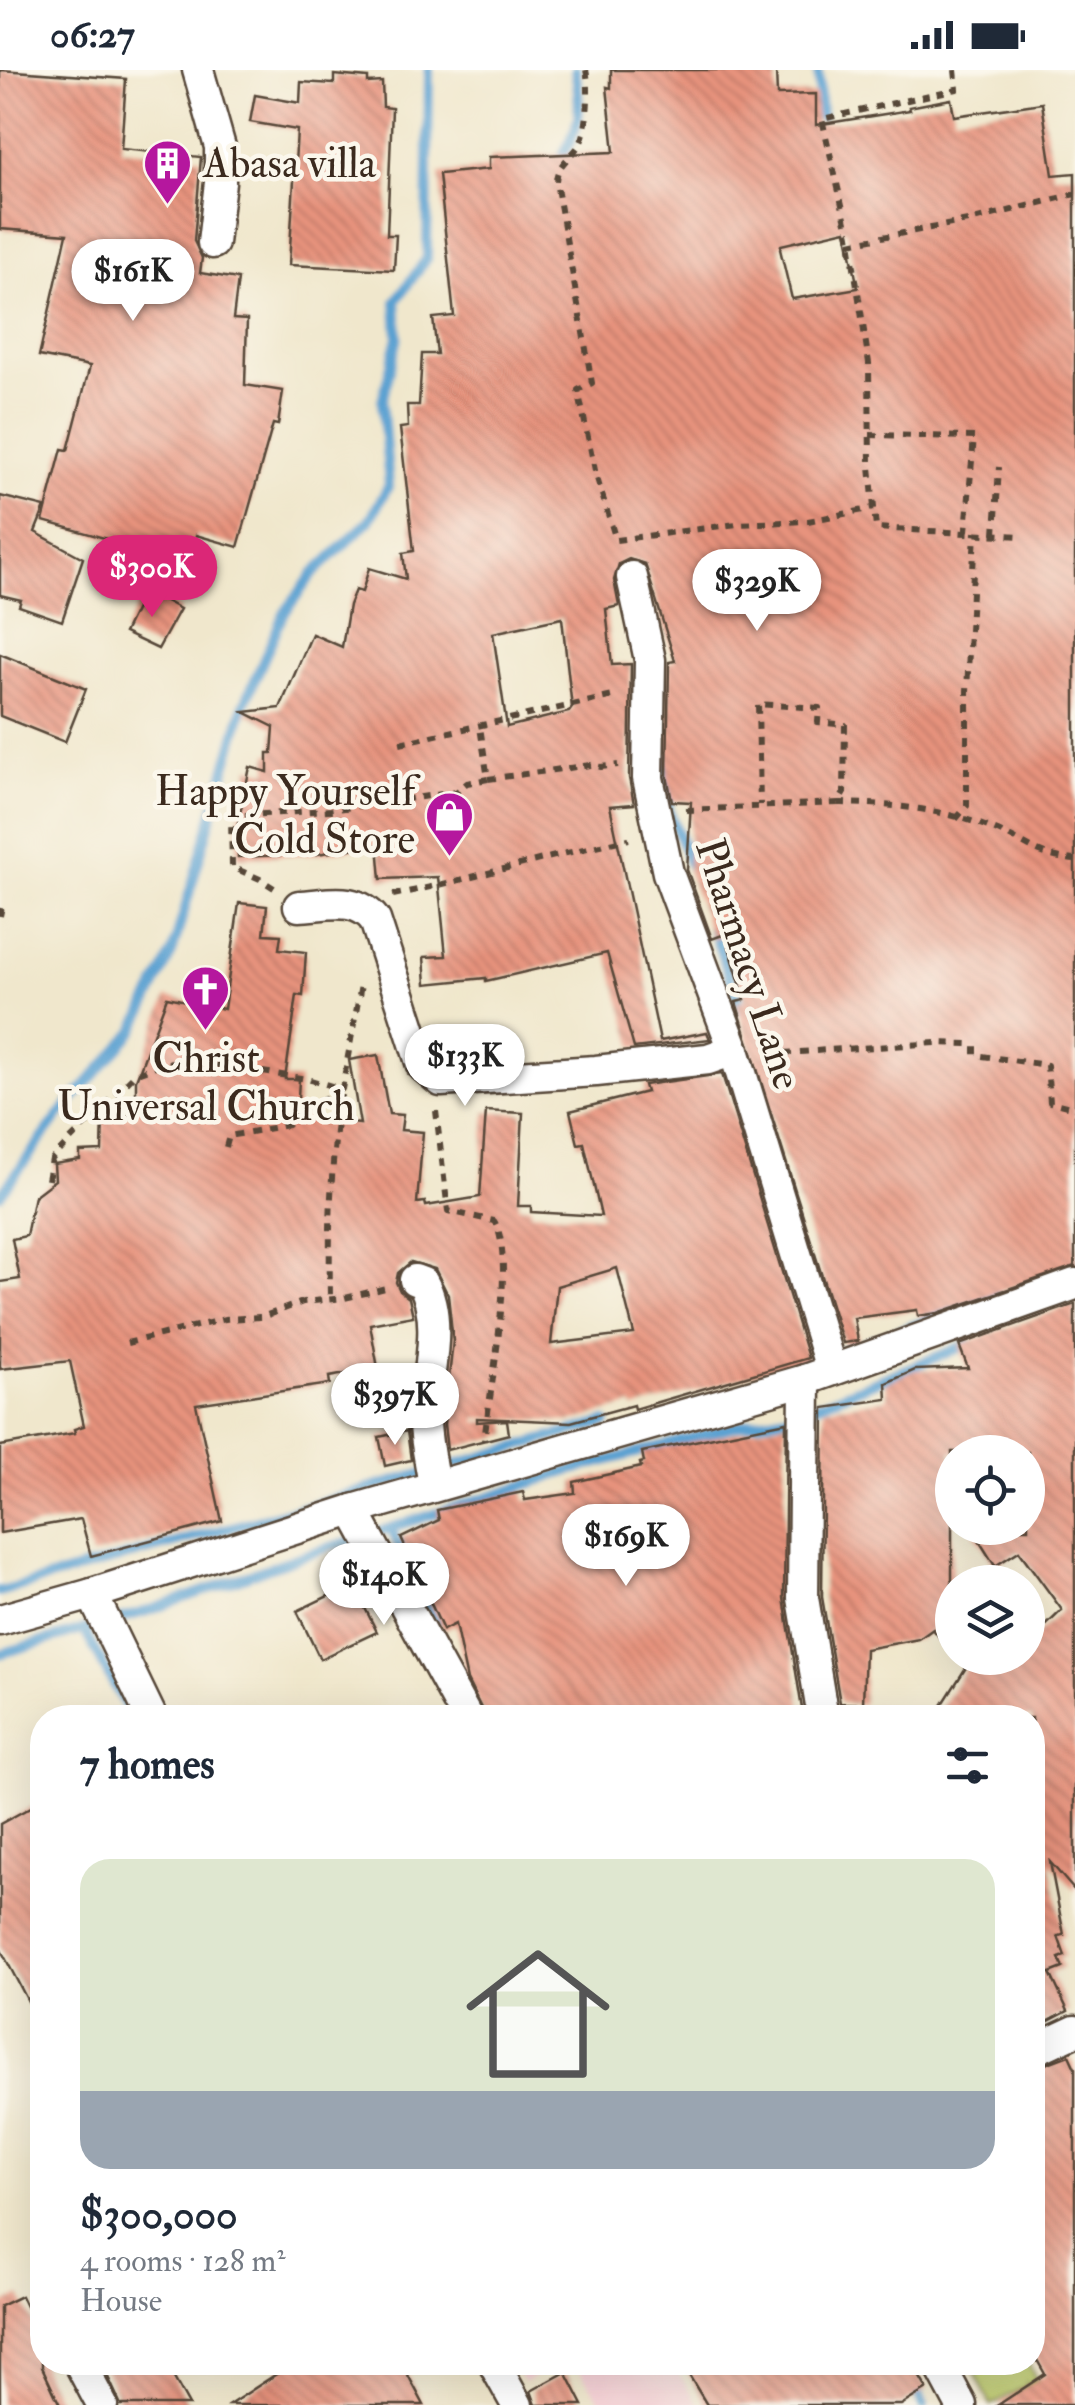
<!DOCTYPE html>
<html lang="en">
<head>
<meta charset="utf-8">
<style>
  :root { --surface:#fff; --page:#f2f2f3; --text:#1f2937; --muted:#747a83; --accent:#db2777 }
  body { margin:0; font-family:"IM FELL Double Pica",serif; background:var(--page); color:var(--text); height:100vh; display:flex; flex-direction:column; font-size:38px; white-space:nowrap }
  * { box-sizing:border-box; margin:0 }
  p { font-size:32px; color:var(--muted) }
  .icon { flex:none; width:55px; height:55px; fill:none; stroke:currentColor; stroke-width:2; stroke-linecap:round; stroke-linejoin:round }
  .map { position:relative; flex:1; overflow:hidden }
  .drawer { position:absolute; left:30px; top:1635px; width:1015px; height:670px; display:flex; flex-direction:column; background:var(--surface); border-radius:40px; box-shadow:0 10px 40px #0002 }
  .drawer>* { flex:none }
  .buttons { position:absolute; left:935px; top:1365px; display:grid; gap:20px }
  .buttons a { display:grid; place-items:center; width:110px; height:110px; border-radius:50%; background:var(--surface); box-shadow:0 10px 40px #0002; font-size:50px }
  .price { position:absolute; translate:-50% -85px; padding:0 22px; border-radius:35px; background:#fff; color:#222; font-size:32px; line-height:65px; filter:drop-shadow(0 2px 5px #0008) }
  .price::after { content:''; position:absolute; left:50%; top:60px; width:30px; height:22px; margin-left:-15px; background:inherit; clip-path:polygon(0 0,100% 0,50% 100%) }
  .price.selected { background:var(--accent); color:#fff }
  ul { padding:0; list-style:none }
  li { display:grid; align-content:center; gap:20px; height:530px; padding:0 50px }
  li span { display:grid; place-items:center; height:310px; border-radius:30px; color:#555 }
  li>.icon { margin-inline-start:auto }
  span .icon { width:180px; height:180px; fill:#fffc; stroke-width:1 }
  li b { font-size:42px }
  h2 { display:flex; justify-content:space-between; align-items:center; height:120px; padding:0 50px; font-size:42px }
  .status { display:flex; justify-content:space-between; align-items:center; height:70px; padding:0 50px; background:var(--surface); direction:ltr }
  .status svg { height:28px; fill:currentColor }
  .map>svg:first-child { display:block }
</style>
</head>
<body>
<div class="status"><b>06:27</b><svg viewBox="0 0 49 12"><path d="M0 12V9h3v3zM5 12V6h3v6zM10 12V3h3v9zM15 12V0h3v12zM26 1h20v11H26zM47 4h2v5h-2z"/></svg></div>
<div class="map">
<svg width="1075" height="2335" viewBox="0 0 1075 2335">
  <defs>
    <pattern id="grass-tufts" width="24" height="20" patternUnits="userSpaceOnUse" patternTransform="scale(2.5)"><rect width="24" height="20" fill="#bac769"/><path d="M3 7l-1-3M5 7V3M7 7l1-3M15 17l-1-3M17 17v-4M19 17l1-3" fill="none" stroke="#98a256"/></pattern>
    <pattern id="building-back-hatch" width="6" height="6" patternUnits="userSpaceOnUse" patternTransform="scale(2.5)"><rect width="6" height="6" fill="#e7937d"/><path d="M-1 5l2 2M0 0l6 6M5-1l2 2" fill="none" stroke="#bc7866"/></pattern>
  </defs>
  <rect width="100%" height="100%" fill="#fbf7ec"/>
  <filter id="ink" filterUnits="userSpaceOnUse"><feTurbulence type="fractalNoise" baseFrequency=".01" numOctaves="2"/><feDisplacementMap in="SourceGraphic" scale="20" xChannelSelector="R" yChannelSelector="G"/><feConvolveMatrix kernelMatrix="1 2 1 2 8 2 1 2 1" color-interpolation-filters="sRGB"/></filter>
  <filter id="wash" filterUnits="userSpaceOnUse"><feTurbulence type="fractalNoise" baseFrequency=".0048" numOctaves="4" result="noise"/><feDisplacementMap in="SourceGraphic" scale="40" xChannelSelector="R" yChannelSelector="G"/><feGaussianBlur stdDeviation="2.25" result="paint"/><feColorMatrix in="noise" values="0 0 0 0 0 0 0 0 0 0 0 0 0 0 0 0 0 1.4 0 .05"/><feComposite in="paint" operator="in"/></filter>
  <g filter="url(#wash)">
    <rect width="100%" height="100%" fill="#f0e7cc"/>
    <polygon fill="#f7cfd5" points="655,2293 656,2295 661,2293 668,2305 677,2301 699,2335 604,2335 575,2294 553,2304 549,2299 524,2312 512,2293"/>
    <polygon fill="url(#grass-tufts)" stroke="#7a7844" stroke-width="2.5" points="989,2293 1028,2293 1037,2310 991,2335 974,2301"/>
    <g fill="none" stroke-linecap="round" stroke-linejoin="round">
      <g stroke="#5ca1d1" stroke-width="10">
        <polyline points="818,0 821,46"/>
        <path d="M 557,93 C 581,60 582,40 575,0"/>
        <polyline points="663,676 669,740 692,800"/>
        <polyline points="712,858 742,941"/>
        <polyline points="0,1125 61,1043 134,961 172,883 244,635 283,545 312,505 369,451 389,415 382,331 398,267 396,231 427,188 429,0"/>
        <polyline points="786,1301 943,1245 995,1223"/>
        <polyline points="391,1459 434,1554"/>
        <polyline points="351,1470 376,1512"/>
        <polyline points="0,1522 606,1352"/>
        <polyline points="84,1560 132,1648"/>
        <polyline points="0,1584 151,1540 302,1486 566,1402 735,1356 792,1345 969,1274"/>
        <polyline points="75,2313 83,2335"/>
        <polyline points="912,2314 924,2335"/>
      </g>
    </g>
    <g id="blocks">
      <g fill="url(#building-back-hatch)" fill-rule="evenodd">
        <polygon points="0,0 126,9 121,79 201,87 194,171 202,188 200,203 238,209 233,249 247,250 245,315 283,321 278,355 273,354 238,477 196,465 190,492 43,451 62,379 68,380 90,296 39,286 67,164 0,159"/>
        <path d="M 611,0 L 776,0 L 777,25 L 816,24 L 816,55 L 910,40 L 909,37 L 951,29 L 954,46 L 1042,33 L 1053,105 L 1075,103 L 1075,1196 L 938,1243 L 918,1246 L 917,1240 L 854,1248 L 858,1271 L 843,1273 L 736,932 L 745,930 L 725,864 L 712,869 L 687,800 L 691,732 L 672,731 L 667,706 L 669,592 L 675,591 L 645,494 L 629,489 L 619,494 L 614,510 L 619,536 L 606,539 L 612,595 L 631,594 L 629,708 L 634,734 L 610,736 L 660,971 L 707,962 L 710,969 L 634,978 L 607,883 L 486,911 L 486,908 L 426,914 L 424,887 L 446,886 L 438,807 L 381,809 L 378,775 L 317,784 L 238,787 L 237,758 L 250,697 L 268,702 L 268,683 L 272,683 L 274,657 L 244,642 L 280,638 L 312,564 L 342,577 L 349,535 L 355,520 L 362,522 L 369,498 L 406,509 L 403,483 L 414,481 L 400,358 L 408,357 L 407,335 L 419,335 L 422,284 L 437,284 L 433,248 L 454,246 L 439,104 L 489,99 L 489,87 L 614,82 L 607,17 L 611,18 ZM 846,160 L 858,218 L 792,229 L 780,179 L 781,175 ZM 562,548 L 572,638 L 569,642 L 507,657 L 493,563 Z"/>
        <polygon points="334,5 368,8 368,13 382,12 383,37 392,38 387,165 396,165 394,200 289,195 297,60 250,52 255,25 300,33 301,12 334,14"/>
        <polygon points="0,426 45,437 35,462 83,488 62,551 19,536 21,530 0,525"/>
        <polygon points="145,520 180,539 158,579 124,563"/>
        <polygon points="0,584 86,619 65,672 0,646"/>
        <path d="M 239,833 L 267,836 L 264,864 L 281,865 L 279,879 L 306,882 L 303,926 L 297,925 L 285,1009 L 299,1009 L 297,1047 L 360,1054 L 349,990 L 378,985 L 389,1044 L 403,1045 L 401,1060 L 423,1062 L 417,1133 L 425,1132 L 426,1136 L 480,1127 L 486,1041 L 523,1043 L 518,1136 L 531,1136 L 531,1142 L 601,1146 L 584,1073 L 578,1074 L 570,1041 L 646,1022 L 644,1015 L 722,1004 L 808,1288 L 634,1339 L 633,1335 L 571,1352 L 477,1348 L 477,1352 L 507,1350 L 509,1364 L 447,1380 L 444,1354 L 453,1271 L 448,1225 L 435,1199 L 411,1192 L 398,1203 L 396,1212 L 400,1221 L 409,1228 L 413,1246 L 370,1254 L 378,1298 L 329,1307 L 330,1314 L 196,1334 L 222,1451 L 91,1486 L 81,1449 L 0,1463 L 0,1376 L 75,1363 L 74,1359 L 84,1356 L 70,1291 L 0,1299 L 0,1212 L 20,1209 L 12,1169 L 26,1166 L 34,1126 L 55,1110 L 54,1094 L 80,1090 L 80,1082 L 102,1081 L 103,1046 L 136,1046 L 136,1010 L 167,927 L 224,939 ZM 617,1198 L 634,1264 L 551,1274 L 557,1216 Z"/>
        <polygon points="1075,1234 1075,1821 1050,1792 1064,1865 1058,1866 1065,1886 1059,1888 1063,1898 1050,1903 1068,1941 1032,1960 1032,1648 934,1648 972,1588 1028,1588 1028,1573 1062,1540 1019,1481 995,1496 971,1458 1028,1458 1028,1382 952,1382 952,1585 933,1559 919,1569 865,1579 863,1634 840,1633 822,1527 824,1338 887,1329 886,1313 915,1300 968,1298 959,1275"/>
        <polygon points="786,1352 784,1528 802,1639 795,1640 797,1648 486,1648 467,1610 455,1554 443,1560 401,1468 439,1450 437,1440 523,1422 525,1430 575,1423 574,1412 641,1397 640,1393 644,1392 642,1382"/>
        <polygon points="407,1361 411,1390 385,1396 379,1367"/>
        <polygon points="353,1514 377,1562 320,1589 297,1541"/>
        <polygon points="42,1731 42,1958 0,1878 0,1754"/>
        <polygon points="1069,1985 1075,1998 1075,2335 998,2335 1045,2304 1032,2281 1032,1999"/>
        <polygon points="21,2226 42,2270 42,2297 60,2335 0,2335 0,2236"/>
        <polygon points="101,2292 165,2292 189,2335 121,2335"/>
        <polygon points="276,2292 401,2292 424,2335 229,2335 281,2301"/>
        <polygon points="681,2292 911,2292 927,2319 901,2335 707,2335"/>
        <polygon points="566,2302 583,2335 536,2335 531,2321"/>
      </g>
    </g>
  </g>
  <g filter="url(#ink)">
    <use href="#blocks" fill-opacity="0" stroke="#564638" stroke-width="2.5"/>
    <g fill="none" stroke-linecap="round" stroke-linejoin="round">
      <defs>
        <g id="minor">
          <polyline points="198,0 220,77 220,112 213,173"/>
          <polyline points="632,507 650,590 648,708 668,803 734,980 831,1299"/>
          <path d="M 299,836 C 327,835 356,825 375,850 L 422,995 L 441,1011 L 596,1001 L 708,989 L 734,980"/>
          <path d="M 415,1210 L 423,1213 C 445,1253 425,1310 425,1354 C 426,1375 431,1395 434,1416"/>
          <polyline points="805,1310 803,1528 823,1648"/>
          <polyline points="353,1440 467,1648"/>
          <polyline points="92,1524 152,1648"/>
          <polyline points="0,1550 92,1524 353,1440 805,1310 1075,1214"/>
          <polyline points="1032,1981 1075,1961"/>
          <polyline points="79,2292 102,2335"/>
          <polyline points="493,2292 517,2335"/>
          <polyline points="938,2292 961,2335"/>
        </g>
      </defs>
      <use href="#minor" stroke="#564638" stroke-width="35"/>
      <g stroke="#564638" stroke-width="6" stroke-dasharray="8 8" stroke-linecap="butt">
        <path d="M 586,0 C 590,16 588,57 581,72 C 573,87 556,94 556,112 L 592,313 L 578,320 L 596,405 L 616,470 L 737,454 L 808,451 L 874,438"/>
        <polyline points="955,0 957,19 822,49 849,165 869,293 870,397 876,458 1022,466"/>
        <polyline points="850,173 973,150 1075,124"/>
        <polyline points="870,365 974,367 966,461"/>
        <polyline points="995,464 999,397"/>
        <polyline points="400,673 618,625"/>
        <polyline points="488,709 591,695 601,697 618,695"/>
        <path d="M 838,733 C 894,734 950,739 1002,763 C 1033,777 1037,786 1075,790"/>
        <polyline points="686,740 838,733 844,723 845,655 818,652 819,638 758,634 760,735"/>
        <polyline points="956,749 967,736 967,621 975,462"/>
        <polyline points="274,818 260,809 232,797 231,746 331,740 456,722 467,713 488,709 480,657"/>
        <path d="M 393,825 C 473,809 550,785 629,769"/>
        <polyline points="0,846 2,836"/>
        <polyline points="768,984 937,973 970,974 975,976 975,985 1047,995 1050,1032 1075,1038"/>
        <path d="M 436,1041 L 448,1141 L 494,1151 C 517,1186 489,1325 484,1371"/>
        <path d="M 226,1077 L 229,1066 L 288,1055 L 293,1045 L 342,1019 C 330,1089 329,1159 330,1229"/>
        <polyline points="48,1110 52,1089 135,1004 165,992 195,995 199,992 307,1009 342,1019 361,915"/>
        <polyline points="127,1273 225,1249 262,1247 303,1232 345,1228 390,1217"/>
      </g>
      <use href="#minor" stroke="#fff" stroke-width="30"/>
    </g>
  </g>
  <defs>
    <symbol id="building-pin" viewBox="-11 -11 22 30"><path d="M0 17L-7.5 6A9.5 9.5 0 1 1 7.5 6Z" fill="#b5179e" stroke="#fbf7ec"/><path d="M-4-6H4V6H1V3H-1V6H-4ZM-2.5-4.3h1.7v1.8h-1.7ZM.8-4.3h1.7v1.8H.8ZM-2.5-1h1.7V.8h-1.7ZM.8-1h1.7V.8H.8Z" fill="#fff"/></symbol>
    <symbol id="shop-pin" viewBox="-11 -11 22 30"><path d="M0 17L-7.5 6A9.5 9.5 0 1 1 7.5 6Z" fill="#b5179e" stroke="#fbf7ec"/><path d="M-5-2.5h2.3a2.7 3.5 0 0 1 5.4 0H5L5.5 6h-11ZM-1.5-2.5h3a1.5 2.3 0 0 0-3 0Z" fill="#fff"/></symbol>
    <symbol id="church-pin" viewBox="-11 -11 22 30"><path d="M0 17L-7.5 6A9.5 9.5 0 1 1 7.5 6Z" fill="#b5179e" stroke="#fbf7ec"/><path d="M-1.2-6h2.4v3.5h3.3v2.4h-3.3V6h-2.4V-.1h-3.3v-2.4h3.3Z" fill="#fff"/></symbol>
  </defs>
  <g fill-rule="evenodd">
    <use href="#building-pin" x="140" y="66" width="55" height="75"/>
    <use href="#shop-pin" x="422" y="718" width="55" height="75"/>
    <use href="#church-pin" x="178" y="892" width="55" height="75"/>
  </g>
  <g text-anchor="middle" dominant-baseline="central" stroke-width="9" stroke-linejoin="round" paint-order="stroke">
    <g font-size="42" fill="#3b2a1e" stroke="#fbf7ec" text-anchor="start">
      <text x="203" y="94">Abasa villa</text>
      <text x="415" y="722" text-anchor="end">Happy Yourself<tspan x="415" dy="48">Cold Store</tspan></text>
      <text x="206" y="989" text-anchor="middle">Christ<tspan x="206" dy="48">Universal Church</tspan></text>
    </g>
    <g font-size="42" fill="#3b2a1e" stroke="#fbf7ec">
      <text transform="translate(748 894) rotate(72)">Pharmacy Lane</text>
    </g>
  </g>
</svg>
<div class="buttons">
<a><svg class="icon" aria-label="locate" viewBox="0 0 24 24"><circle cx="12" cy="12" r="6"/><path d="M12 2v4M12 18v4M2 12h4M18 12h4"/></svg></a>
<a><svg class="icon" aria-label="layers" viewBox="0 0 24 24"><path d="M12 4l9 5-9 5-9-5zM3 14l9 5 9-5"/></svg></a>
</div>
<b class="price" style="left:133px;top:254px">$161K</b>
<b class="price selected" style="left:152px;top:550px">$300K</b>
<b class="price" style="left:757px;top:564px">$329K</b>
<b class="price" style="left:465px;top:1039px">$133K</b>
<b class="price" style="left:395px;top:1378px">$397K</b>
<b class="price" style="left:626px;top:1519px">$169K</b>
<b class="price" style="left:384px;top:1558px">$140K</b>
<section class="drawer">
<h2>7 homes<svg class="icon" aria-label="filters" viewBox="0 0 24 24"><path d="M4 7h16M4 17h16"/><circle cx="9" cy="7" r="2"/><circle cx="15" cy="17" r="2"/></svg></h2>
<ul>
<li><span style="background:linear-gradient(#dfe7d0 75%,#9aa5b1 0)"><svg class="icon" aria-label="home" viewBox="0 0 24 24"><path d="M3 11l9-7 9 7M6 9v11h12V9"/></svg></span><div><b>$300,000</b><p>4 rooms · 128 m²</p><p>House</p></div></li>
</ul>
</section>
</div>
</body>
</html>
